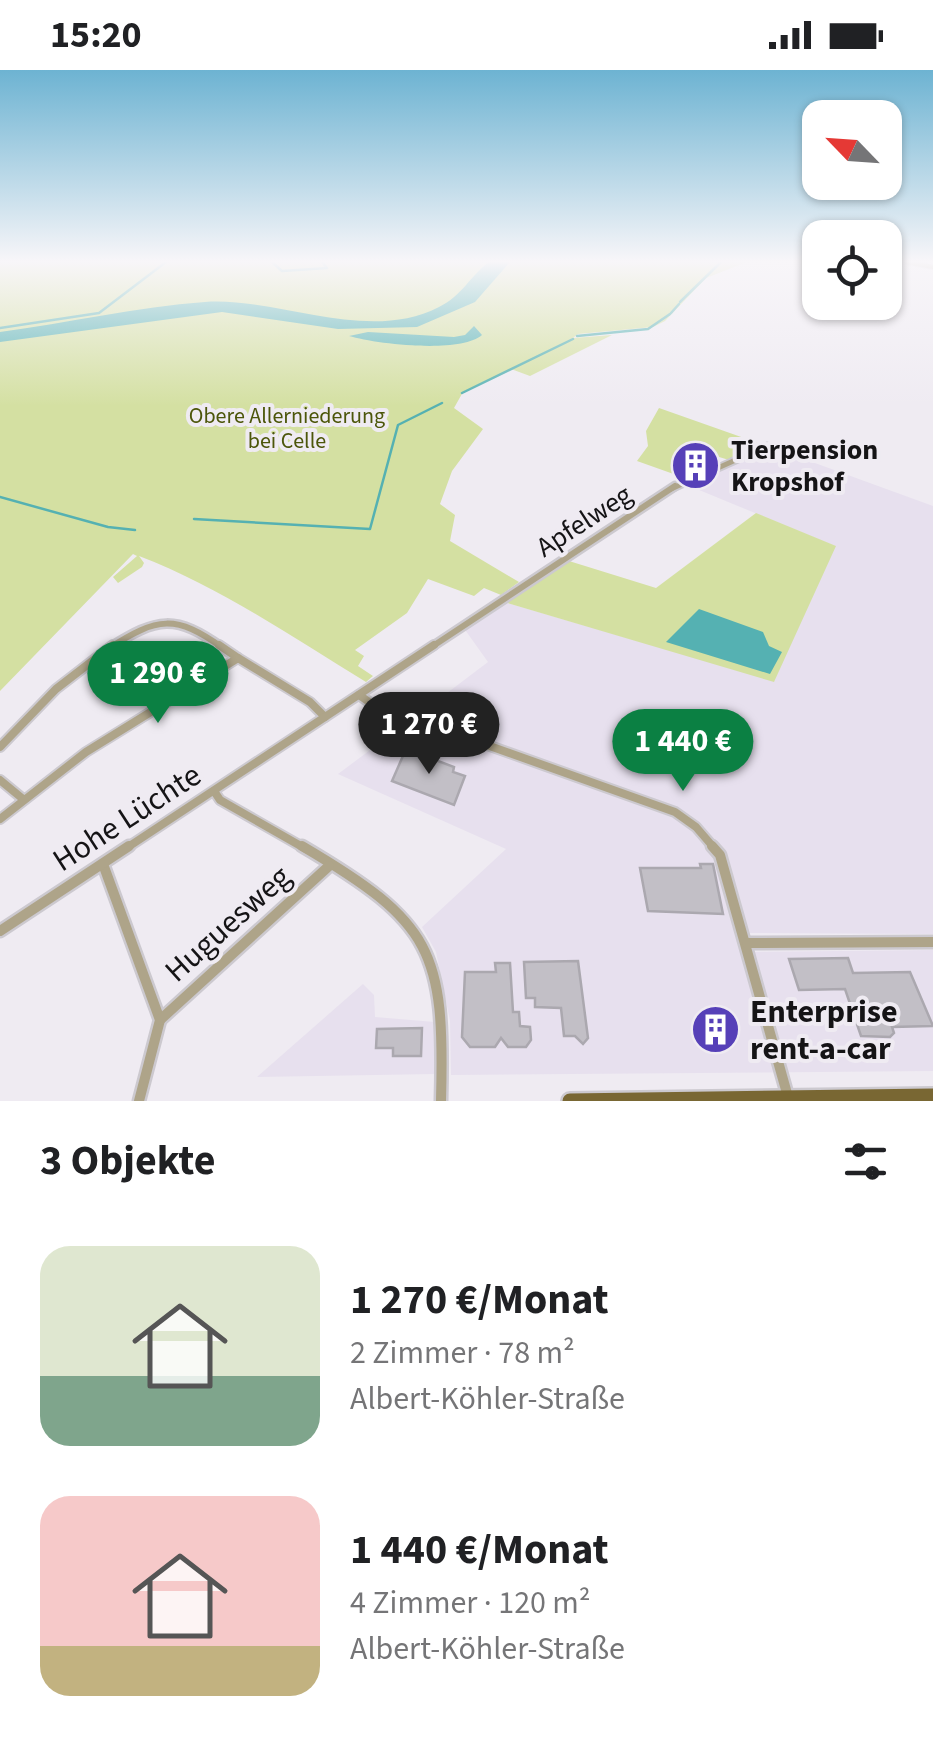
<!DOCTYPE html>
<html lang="de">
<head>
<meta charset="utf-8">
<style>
  :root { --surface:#fff; --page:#f2f2f2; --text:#202124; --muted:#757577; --accent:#0b8043 }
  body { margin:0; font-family:"Source Sans 3",sans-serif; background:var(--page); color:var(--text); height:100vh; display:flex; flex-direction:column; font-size:38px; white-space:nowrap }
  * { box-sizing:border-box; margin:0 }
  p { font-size:32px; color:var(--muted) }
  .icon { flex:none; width:55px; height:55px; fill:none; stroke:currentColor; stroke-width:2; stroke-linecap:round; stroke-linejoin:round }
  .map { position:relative; height:1031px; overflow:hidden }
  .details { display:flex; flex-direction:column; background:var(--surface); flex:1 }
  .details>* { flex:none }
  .needle { width:65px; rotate:295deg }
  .buttons { position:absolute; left:802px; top:30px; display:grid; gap:20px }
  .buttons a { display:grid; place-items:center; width:100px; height:100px; border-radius:20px; background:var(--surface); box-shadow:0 2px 8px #0004; font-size:50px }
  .price { position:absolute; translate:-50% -85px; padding:0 22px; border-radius:35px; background:var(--accent); color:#fff; font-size:32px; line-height:65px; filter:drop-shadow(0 2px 5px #0008) }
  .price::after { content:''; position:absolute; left:50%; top:60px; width:30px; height:22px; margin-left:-15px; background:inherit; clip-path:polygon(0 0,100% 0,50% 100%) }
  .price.active { background:#222; color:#fff }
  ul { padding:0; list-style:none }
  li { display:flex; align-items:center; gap:30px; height:250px; padding:0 40px }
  li span { display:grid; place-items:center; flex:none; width:280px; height:200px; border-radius:30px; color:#555 }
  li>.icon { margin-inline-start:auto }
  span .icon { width:120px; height:120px; fill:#fffc; stroke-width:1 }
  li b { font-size:42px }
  h2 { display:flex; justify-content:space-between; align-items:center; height:120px; padding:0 40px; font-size:42px }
  .status { display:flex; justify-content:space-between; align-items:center; height:70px; padding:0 50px; background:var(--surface); direction:ltr }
  .status svg { height:28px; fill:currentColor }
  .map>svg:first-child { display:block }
</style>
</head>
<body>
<div class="status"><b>15:20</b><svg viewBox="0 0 49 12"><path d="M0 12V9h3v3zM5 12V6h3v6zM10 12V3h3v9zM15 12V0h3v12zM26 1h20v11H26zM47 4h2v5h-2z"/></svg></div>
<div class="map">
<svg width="933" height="1031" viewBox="0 0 933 1031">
  <rect width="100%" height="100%" fill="#efebf2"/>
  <g fill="#e7e0ee">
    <polygon points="771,377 933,436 933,864 748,863 723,783 697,752 676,738 418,645 488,592 463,557 504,532 774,611 835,476 687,415"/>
    <polygon points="409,651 674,748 695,763 715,788 741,882 933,880 933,1001 451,1005 450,951 436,882 422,857 506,779 338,704"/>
    <polygon points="363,914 374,925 375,947 435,952 435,1004 257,1007"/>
  </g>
  <g fill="#d4e0a2">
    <path d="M 0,192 L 747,192 L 706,208 L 665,251 L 653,257 L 578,264 L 573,268 L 612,265 L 530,306 L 511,299 L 463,322 L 454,338 L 483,359 L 452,401 L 440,434 L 455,445 L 450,471 L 519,512 L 501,525 L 484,518 L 474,526 L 428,509 L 407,543 L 355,580 L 364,586 L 358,596 L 373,606 L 366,612 C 292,567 220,517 139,486 L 144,493 L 142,497 L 118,513 L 113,507 L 137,486 L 133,484 L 0,621 Z"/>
    <polygon points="659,338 761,374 729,390 696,380 677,395 689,406 682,407 637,391 648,376 646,361"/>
    <polygon points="756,443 836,476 774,612 504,532 569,491 656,518"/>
  </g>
  <g fill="#55b1b2">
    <path d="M 489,192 L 510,192 L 475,232 L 417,257 L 338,259 L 222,242 L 0,272 L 0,262 C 68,253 137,237 205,232 C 280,227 367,274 439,237 C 462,226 470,206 489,192 Z"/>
    <path d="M 474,256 L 482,265 C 460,284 376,274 349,266 L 368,262 L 454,267 L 465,265 Z"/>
    <polygon points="699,539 763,562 769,576 782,582 770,604 666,572"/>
  </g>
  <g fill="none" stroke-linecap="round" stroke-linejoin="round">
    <g stroke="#55b1b2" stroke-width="2.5">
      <polyline points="272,192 282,201 327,198 322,192"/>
      <polyline points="680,232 721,192"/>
      <polyline points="671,243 679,234"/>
      <polyline points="0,258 99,243 166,192"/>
      <polyline points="577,266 648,259 670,244"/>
      <polyline points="462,323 573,269"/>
      <polyline points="0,427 108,457 135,460"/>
      <polyline points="194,449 370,459 398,355 442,333"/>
    </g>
  </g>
  <g fill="#c2bfc6" stroke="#aba8af" stroke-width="2.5">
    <polygon points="406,679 454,697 453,702 465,706 454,735 392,711"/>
    <polygon points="700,794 713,794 723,844 648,841 640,798 701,798"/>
    <polygon points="848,888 853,903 910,902 933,956 892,957 894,963 890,967 861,966 845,919 799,920 789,889"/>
    <polygon points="578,891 588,968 583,974 575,966 564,966 561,938 535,937 535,928 526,928 524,892"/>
    <polygon points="495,893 510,893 513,942 519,942 520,956 530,957 531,970 526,977 508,977 501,968 495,977 470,977 462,967 465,902 496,902"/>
    <polygon points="724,949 730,970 706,971 701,950"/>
    <polygon points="422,958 421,986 393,986 393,978 376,978 377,959"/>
  </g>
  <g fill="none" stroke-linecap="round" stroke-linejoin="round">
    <defs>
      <polyline id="minor-far4" points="907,192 933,197"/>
      <polyline id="minor-far3" points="671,419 767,376"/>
      <g id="minor-far2">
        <path d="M 109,578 C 158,547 175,544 223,578"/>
        <polyline points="430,578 675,416"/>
      </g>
      <g id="minor-far1">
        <polyline points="219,575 238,588"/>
        <polyline points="359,625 372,634 675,742 696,757 715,779"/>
        <polyline points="0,677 56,619 113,575"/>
        <polyline points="0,710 23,729"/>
        <polyline points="214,721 220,730 306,779"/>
        <polyline points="0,749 86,682 238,588 310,632 325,647"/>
        <polyline points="125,779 434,575"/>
      </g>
      <g id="minor">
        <path d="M 302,776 C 433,853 445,881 441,1031"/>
        <polyline points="712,776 720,785 788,1027"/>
        <polyline points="103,794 160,950 139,1031"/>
        <polyline points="0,861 129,776"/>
        <polyline points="747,873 933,872"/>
        <polyline points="160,950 329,796"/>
      </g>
      <polyline id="primary" points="570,1031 933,1026"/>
    </defs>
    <use href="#minor-far4" stroke="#ccc9cf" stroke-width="6"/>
    <use href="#minor-far3" stroke="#ccc9cf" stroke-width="9"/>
    <use href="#minor-far2" stroke="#ccc9cf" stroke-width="11"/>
    <use href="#minor-far1" stroke="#ccc9cf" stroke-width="12"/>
    <use href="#minor" stroke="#ccc9cf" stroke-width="15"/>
    <use href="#primary" stroke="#ccc9cf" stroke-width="20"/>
    <use href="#minor-far4" stroke="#aea489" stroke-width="4"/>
    <use href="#minor-far3" stroke="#aea489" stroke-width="5"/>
    <use href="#minor-far2" stroke="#aea489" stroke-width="6"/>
    <use href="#minor-far1" stroke="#aea489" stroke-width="8"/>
    <use href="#minor" stroke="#aea489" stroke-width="10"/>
    <use href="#primary" stroke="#796733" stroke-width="15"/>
  </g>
  <linearGradient id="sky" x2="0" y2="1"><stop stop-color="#6db3d2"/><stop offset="0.57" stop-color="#f8f6f9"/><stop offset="1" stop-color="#f8f6f9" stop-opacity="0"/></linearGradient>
  <rect width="933" height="336" fill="url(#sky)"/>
  <defs>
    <symbol id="building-disc" viewBox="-11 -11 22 22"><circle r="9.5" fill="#5640b8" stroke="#efebf2"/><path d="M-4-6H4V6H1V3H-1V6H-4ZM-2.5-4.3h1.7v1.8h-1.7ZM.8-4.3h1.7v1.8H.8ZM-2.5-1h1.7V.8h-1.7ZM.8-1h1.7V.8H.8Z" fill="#fff"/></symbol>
  </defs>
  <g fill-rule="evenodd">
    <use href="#building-disc" x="668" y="368" width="55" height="55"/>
    <use href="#building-disc" x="688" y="932" width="55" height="55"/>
  </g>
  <g text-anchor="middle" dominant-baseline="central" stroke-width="8" stroke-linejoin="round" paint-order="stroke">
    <g font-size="22" fill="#4c560a" stroke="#efebf2">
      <text x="287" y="346">Obere Allerniederung<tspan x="287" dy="25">bei Celle</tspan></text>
    </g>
    <g font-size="28" font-weight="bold" fill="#151416" stroke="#efebf2" text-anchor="start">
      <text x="731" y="380">Tierpension<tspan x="731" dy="32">Kropshof</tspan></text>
    </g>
    <g font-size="28" fill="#151416" stroke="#efebf2">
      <text transform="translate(584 451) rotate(-33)">Apfelweg</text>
    </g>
    <g font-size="32" fill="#151416" stroke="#efebf2">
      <text transform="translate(127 748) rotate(-33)">Hohe Lüchte</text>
      <text transform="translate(228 854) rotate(-42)">Huguesweg</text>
    </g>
    <g font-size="32" font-weight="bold" fill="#151416" stroke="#efebf2" text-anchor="start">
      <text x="750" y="942">Enterprise<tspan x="750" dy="37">rent-a-car</tspan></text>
    </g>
  </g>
</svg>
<div class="buttons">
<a><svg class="needle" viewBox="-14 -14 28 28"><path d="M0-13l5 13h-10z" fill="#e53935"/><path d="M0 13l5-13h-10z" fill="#757577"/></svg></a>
<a><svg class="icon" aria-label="locate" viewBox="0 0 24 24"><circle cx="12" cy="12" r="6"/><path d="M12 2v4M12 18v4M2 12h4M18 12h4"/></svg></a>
</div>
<b class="price" style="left:158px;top:656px">1 290 €</b>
<b class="price active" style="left:429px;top:707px">1 270 €</b>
<b class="price" style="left:683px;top:724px">1 440 €</b>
</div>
<section class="details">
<h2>3 Objekte<svg class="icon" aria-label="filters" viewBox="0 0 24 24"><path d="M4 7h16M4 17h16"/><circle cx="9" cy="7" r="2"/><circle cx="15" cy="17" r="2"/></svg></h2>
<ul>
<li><span style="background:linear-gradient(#dfe7d0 65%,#7fa58c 0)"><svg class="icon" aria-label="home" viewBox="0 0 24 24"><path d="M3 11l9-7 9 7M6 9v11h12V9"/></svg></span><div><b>1 270 €/Monat</b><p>2 Zimmer · 78 m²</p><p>Albert-Köhler-Straße</p></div></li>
<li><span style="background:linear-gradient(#f6c9c9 75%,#c2b280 0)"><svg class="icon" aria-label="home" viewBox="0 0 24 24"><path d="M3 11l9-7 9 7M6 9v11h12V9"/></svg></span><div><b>1 440 €/Monat</b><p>4 Zimmer · 120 m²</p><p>Albert-Köhler-Straße</p></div></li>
</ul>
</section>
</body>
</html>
